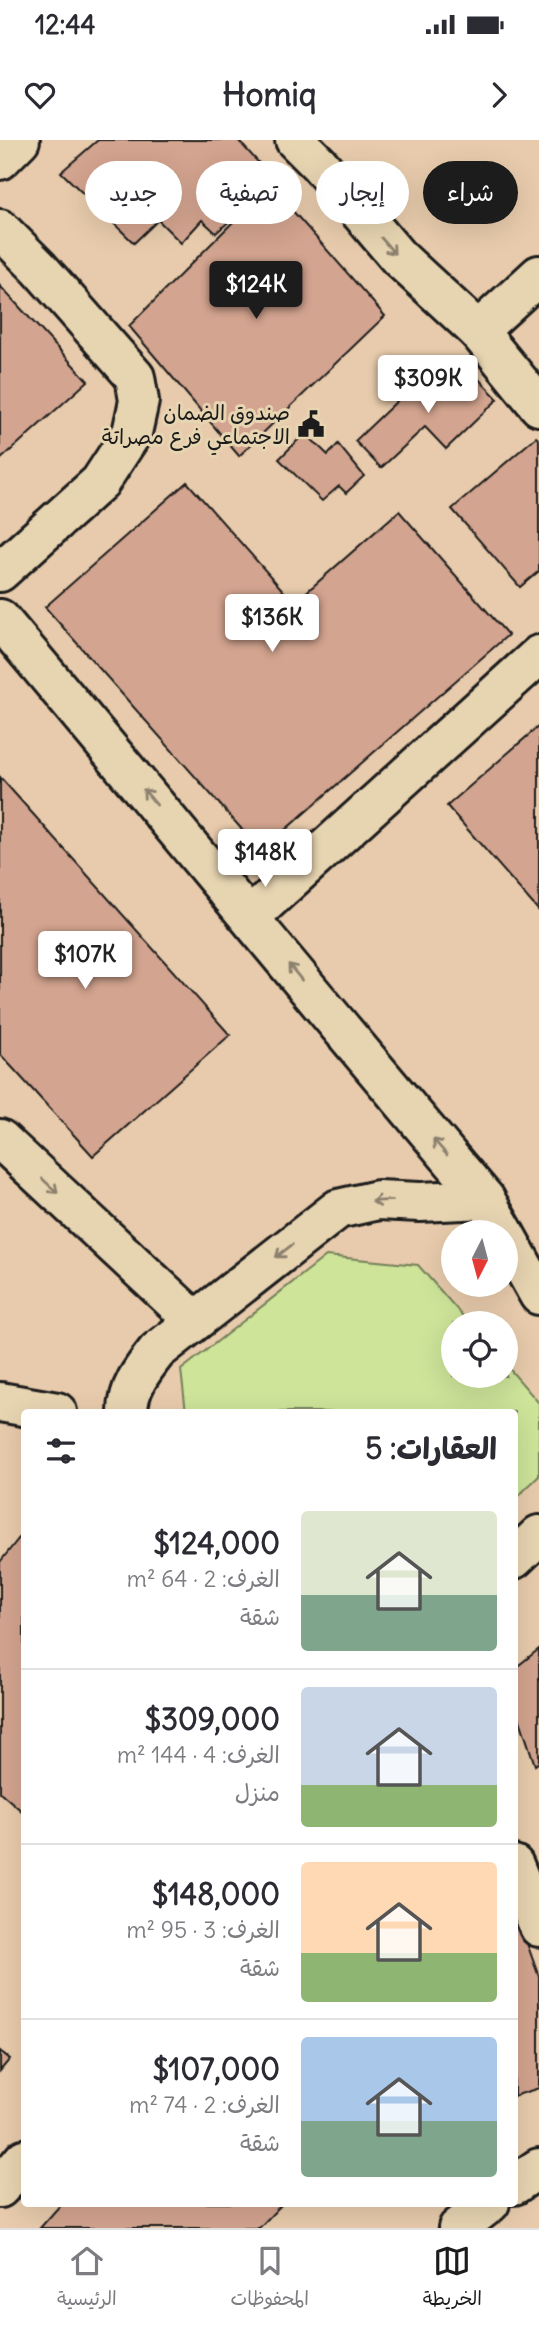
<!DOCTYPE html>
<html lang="ar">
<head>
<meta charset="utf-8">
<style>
  :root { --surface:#fff; --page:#f7f7f7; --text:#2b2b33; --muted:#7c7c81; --line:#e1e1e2; --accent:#1c1c1c }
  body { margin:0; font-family:Delius,"Playpen Sans Arabic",sans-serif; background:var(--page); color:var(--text); direction:rtl; height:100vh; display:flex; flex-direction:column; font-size:26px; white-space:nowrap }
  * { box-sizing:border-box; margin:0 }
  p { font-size:23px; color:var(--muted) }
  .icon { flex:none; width:38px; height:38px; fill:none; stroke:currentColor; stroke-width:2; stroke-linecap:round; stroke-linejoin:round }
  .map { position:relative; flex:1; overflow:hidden; direction:ltr }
  .side { position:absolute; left:21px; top:1269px; width:497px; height:798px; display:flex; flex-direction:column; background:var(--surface); border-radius:7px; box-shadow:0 7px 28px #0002; direction:rtl }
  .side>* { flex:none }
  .banner { position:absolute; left:21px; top:21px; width:497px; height:63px; direction:rtl; display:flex; gap:14px }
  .needle { width:46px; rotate:186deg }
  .buttons { position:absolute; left:441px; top:1080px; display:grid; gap:14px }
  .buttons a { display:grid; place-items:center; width:77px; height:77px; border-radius:50%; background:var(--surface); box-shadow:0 7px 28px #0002; font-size:35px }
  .price { position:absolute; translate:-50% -60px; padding:0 16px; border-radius:7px; background:#fff; color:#222; font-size:23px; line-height:46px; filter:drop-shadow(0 2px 4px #0008) }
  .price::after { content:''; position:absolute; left:50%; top:42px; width:21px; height:16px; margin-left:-10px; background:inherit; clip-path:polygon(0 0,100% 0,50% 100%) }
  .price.selected { background:var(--accent); color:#fff }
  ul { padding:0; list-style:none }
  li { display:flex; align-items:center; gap:21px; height:175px; padding:0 21px }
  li+li { border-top:2px solid var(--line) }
  li span { display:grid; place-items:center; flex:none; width:196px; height:140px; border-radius:7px; color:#555 }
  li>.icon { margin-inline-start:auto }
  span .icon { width:84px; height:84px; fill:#fffc; stroke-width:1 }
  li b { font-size:30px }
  h2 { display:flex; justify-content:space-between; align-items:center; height:84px; padding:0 21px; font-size:30px }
  .pill { padding:0 24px; border-radius:32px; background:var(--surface); box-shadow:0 7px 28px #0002; font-size:24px; line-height:63px }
  .pill.selected { background:var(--accent); color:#fff }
  .status { display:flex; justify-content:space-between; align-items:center; height:49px; padding:0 35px; background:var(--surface); direction:ltr }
  .status svg { height:19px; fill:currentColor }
  header { display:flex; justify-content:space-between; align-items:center; height:91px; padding:0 21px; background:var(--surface); font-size:32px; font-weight:700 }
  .tabs { display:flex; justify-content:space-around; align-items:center; height:98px; border-top:2px solid var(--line); background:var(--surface); font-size:19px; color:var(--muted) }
  .tabs a { display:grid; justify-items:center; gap:4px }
  .tabs .selected { color:var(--accent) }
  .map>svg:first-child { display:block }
</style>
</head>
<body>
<div class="status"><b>12:44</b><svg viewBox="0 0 49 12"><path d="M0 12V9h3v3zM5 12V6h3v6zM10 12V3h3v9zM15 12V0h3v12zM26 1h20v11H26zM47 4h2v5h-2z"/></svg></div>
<header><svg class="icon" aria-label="forward" viewBox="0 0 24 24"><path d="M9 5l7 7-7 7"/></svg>Homiq<svg class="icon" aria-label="heart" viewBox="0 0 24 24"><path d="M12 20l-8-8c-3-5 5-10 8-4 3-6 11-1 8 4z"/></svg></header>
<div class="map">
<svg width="539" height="2088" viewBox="0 0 539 2088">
  <rect width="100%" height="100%" fill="#e8cbac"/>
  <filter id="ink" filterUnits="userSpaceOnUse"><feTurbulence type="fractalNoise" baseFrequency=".0143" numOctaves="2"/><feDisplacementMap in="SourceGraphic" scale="14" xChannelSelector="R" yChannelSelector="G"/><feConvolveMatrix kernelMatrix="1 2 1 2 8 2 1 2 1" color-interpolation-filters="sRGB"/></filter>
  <g filter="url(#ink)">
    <polygon fill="#cde499" stroke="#74805a" stroke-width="2" points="326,1116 418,1125 469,1183 453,1183 453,1236 506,1236 506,1225 539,1263 539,1336 515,1359 514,1272 186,1272 181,1230"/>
    <g fill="#d3a48f" stroke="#1c1c1c" stroke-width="2">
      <polygon points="98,0 238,0 275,41 216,93 202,80 181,103 158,80 134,103 61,32"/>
      <polygon points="270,45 385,176 239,316 129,186"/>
      <polygon points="0,146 88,241 0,320"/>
      <polygon points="463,223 498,259 446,309 425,287 381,328 355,301 420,239 433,252"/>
      <polygon points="305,293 328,315 338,304 364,336 346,353 339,346 322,361 279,319"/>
      <polygon points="536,297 539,300 539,431 520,447 452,369"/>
      <polygon points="187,342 294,463 399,371 508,495 261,711 45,467"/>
      <polygon points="539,586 539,771 447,666"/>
      <polygon points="0,637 230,895 93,1016 0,914"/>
      <polygon points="19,1398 24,1403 24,1673 0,1652 0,1422"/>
      <polygon points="539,1509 539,1622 535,1625 514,1562 514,1529"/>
      <polygon points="514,1767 539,1837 539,1948 514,1956"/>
      <polygon points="0,1911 10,1919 0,1931"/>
      <polygon points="62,2063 283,2063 259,2088 40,2088"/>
    </g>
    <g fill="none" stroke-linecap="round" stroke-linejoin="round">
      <defs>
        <g id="minor">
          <polyline points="295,0 319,24 398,117 478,191 539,266"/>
          <polyline points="0,20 20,0"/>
          <polyline points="0,89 39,128 135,237 139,261 132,293 100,342 0,432"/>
          <polyline points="478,191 539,135"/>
          <polyline points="250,777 539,515"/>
          <polyline points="0,1262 57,1272"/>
          <polyline points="514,2045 539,2028"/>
          <polyline points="458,2088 490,2063"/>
        </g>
        <g id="secondary">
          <path d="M 0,479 C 162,671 321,867 485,1059"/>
          <polyline points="0,999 195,1181"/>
          <polyline points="514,1725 539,1787"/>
        </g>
        <g id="primary">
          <polyline points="506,1096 539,1155"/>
          <path d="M 128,1272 C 128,1248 142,1230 157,1211 L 338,1069 L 378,1060 L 420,1062 L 485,1059 L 504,1092"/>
          <polyline points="514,1419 539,1395"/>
          <polyline points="0,2048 24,2019"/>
        </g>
      </defs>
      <use href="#minor" stroke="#1c1c1c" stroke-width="44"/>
      <use href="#secondary" stroke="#1c1c1c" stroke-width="44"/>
      <use href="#primary" stroke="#1c1c1c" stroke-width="44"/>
      <use href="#minor" stroke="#e7d4b1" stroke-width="38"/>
      <use href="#secondary" stroke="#e7d4b1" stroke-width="38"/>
      <use href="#primary" stroke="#e7d4b1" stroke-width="38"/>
    </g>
    <defs><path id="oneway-shaft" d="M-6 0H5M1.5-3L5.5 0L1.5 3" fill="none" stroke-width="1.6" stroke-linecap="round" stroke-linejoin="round" transform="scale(1.75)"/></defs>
    <g stroke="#8c816e">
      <use href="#oneway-shaft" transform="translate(388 106) rotate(50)"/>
      <use href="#oneway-shaft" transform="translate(150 657) rotate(-130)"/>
      <use href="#oneway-shaft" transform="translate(295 832) rotate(-129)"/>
      <use href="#oneway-shaft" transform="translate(440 1007) rotate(-131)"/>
      <use href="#oneway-shaft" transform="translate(50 1046) rotate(43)"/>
      <use href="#oneway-shaft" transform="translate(382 1061) rotate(177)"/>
      <use href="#oneway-shaft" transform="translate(284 1111) rotate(142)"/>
    </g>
  </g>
  <defs>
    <symbol id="civic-bare" viewBox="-9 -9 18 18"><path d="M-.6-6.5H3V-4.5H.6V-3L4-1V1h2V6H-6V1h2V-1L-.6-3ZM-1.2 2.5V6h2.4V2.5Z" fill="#1c1c1c" stroke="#e7d4b1" stroke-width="2.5" paint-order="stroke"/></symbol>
  </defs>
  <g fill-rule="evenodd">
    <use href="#civic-bare" x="292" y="265" width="38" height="38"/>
  </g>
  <g text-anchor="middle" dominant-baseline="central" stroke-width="6" stroke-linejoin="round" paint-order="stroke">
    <g font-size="21" fill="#1c1c1c" stroke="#e7d4b1" text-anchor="end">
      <text x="290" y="272">صندوق الضمان<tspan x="290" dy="24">الاجتماعي فرع مصراتة</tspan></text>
    </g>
  </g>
</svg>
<div class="buttons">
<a><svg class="needle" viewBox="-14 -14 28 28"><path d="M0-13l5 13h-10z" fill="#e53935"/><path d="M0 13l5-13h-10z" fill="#7c7c81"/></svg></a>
<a><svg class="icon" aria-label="locate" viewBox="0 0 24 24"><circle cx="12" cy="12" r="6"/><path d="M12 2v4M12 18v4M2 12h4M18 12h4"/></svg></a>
</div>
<b class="price selected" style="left:256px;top:181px">$124K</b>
<b class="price" style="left:428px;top:275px">$309K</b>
<b class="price" style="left:272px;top:514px">$136K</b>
<b class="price" style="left:265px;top:749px">$148K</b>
<b class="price" style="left:85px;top:851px">$107K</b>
<div class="banner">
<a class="pill selected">شراء</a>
<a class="pill">إيجار</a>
<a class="pill">تصفية</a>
<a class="pill">جديد</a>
</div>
<section class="side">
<h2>العقارات: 5<svg class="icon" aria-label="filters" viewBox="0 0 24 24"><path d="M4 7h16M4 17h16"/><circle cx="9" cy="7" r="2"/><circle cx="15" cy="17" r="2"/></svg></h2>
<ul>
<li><span style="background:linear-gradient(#dfe7d0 60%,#7fa58c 0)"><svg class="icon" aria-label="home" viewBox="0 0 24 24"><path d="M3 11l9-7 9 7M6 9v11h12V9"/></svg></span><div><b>$124,000</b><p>الغرف: 2 · 64 m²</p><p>شقة</p></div></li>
<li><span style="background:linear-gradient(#c9d6e8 70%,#8fb573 0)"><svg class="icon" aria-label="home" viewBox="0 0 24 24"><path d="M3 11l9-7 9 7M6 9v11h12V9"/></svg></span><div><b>$309,000</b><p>الغرف: 4 · 144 m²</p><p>منزل</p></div></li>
<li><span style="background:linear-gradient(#ffd9b3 65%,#8fb573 0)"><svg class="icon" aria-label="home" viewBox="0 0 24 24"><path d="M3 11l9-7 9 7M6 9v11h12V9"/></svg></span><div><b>$148,000</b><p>الغرف: 3 · 95 m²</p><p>شقة</p></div></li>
<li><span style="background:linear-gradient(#a9c7e8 60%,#7fa58c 0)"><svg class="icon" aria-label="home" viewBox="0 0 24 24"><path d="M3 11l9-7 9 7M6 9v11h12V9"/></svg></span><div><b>$107,000</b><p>الغرف: 2 · 74 m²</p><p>شقة</p></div></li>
</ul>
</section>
</div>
<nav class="tabs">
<a class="selected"><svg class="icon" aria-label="map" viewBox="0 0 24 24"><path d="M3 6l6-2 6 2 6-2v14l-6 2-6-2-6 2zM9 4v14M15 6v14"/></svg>الخريطة</a>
<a><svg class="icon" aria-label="saved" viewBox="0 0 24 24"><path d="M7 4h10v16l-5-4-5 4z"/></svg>المحفوظات</a>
<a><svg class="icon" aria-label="home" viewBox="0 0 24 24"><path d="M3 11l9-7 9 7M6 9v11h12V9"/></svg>الرئيسية</a>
</nav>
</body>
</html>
